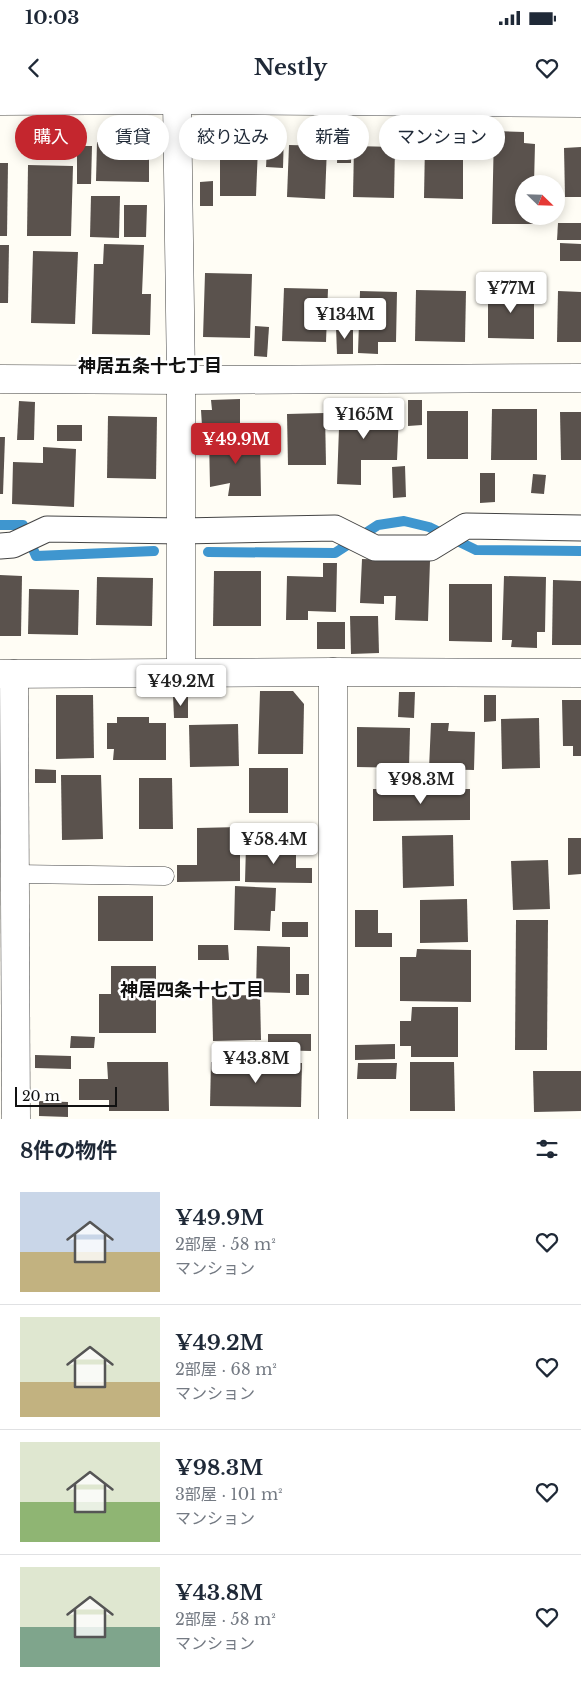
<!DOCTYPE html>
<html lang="ja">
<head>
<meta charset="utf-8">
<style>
  :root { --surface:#fff; --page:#f6f6f7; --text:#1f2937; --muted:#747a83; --line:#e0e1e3; --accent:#c4262e }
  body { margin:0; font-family:"Libre Baskerville","Noto Sans JP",serif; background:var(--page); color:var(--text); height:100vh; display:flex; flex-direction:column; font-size:19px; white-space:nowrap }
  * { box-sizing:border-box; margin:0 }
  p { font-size:16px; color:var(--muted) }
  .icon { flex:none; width:28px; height:28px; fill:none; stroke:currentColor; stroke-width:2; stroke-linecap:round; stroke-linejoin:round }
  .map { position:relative; height:1019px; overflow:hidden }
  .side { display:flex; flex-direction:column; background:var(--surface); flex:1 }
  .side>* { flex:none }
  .guide { position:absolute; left:15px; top:15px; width:551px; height:45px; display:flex; gap:10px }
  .needle { width:32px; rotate:113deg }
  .tools { position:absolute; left:515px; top:75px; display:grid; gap:10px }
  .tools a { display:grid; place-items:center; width:50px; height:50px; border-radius:50%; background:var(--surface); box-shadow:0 2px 12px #0003; font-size:25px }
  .scale { position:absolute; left:15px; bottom:12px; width:102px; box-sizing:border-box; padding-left:5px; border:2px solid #111; border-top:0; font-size:14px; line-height:18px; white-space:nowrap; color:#111; -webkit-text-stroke:4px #fff; paint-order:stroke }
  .price { position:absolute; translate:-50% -42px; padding:0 11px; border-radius:5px; background:#fff; color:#222; font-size:16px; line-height:32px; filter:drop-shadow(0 1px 2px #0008) }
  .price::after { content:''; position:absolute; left:50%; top:30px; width:15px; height:11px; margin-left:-8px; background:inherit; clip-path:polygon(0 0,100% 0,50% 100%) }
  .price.selected { background:var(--accent); color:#fff }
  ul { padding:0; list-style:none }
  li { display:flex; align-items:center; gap:15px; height:125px; padding:0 20px }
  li+li { border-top:1px solid var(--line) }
  li span { display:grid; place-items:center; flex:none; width:140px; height:100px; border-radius:0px; color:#555 }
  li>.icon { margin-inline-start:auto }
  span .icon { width:60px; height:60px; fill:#fffc; stroke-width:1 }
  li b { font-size:21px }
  h2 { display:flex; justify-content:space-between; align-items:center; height:60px; padding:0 20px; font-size:21px }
  .chip { padding:0 18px; border-radius:22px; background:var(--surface); box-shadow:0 2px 12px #0003; font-size:18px; line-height:45px }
  .chip.selected { background:var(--accent); color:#fff }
  .status { display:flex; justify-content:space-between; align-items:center; height:35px; padding:0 25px; background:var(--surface); direction:ltr }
  .status svg { height:14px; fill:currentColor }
  header { display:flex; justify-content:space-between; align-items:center; height:65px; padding:0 20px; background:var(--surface); font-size:22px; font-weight:800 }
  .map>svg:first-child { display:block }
</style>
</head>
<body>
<div class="status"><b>10:03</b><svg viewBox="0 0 49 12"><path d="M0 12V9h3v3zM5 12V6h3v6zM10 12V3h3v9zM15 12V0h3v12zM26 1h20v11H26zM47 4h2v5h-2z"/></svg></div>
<header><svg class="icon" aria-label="back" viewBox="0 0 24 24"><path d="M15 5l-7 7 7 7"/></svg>Nestly<svg class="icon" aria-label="heart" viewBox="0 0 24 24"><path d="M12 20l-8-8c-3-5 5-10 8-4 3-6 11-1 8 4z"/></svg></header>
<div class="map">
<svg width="581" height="1019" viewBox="0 0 581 1019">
  <rect width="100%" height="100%" fill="#fffdf5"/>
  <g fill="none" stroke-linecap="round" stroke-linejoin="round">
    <g stroke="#3f96cf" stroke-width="10">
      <polyline points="0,425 23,425 36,456 154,451"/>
      <polyline points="208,452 335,453 378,425 404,421 429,427 476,450 581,451"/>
    </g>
  </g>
  <g fill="#5a524d">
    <polygon points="268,31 284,31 283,68 266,67"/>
    <polygon points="494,31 524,32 524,43 535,44 534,84 524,84 524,116 533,116 533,124 492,124"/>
    <polygon points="39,32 72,32 71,48 39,48"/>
    <polygon points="338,34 352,34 351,63 337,63"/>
    <polygon points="97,42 149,42 149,82 96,81"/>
    <polygon points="425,44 463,44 463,99 424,98"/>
    <polygon points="289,45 327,46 325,99 287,97"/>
    <polygon points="77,46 92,46 91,84 77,84"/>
    <polygon points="220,46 258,47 256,96 220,96"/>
    <polygon points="354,46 395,47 394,98 353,97"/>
    <polygon points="581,47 581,97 565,97 564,48"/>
    <polygon points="0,63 8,63 7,136 0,136"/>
    <polygon points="28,65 73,66 71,136 27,136"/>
    <polygon points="213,81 213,106 200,106 200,82"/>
    <polygon points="91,96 120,96 119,138 90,137"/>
    <polygon points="124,105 147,105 146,137 124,137"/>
    <polygon points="558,123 581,123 581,140 557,140"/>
    <polygon points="560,143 581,144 581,161 560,161"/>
    <polygon points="104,144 144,145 142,194 151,194 150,235 92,234 94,164 103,164"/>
    <polygon points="0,145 9,145 8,203 0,203"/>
    <polygon points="33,151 78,152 75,224 31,223"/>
    <polygon points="205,173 252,174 250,238 203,237"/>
    <polygon points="284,188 328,189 326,242 282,241"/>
    <polygon points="488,189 534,189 534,239 488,238"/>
    <polygon points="416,190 466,191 465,242 415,241"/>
    <polygon points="360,191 397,192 396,242 378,242 378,254 358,253"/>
    <polygon points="558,191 581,192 581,242 557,242"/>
    <polygon points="255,226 269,227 267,257 254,256"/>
    <polygon points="336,227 353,227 353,254 337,254"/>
    <polygon points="240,299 240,325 202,326 201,310 212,310 211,300"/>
    <polygon points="340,300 356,301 355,312 399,313 397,360 361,360 361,385 337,384"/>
    <polygon points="408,300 422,300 422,325 408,326"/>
    <polygon points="19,301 35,302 34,340 17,340"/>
    <polygon points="492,309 537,309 537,360 491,360"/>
    <rect x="427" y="311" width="41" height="48"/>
    <polygon points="560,312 581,312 581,360 561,360"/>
    <polygon points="325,313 326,365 288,365 287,314"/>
    <polygon points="108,316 157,317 156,379 107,378"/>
    <rect x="57" y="325" width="25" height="16"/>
    <polygon points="0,337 5,337 3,394 0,394"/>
    <polygon points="260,337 261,396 228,396 230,383 210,387 209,338"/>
    <polygon points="43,347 76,349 74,407 12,404 13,362 43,363"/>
    <polygon points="405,366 406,397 393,398 392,367"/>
    <polygon points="480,373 495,373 495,402 480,403"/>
    <polygon points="533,374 546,375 544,394 531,393"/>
    <polygon points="362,459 430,461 428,521 395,520 396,496 384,496 384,504 360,503"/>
    <polygon points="323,463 337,463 336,512 308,511 308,520 286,520 287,476 323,477"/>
    <polygon points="214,471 261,471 261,526 213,526"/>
    <polygon points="0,475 22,476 21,536 0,536"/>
    <polygon points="504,476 546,477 545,532 537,532 537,548 511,547 512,540 502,540"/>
    <polygon points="97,477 153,478 152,526 96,525"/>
    <polygon points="553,480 581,481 581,545 552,545"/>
    <polygon points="449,484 492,484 492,542 449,541"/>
    <polygon points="29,489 79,490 78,535 28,534"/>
    <polygon points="350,516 378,516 379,553 351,554"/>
    <rect x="317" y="522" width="28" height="27"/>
    <polygon points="260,591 293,591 304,604 303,654 258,654"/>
    <polygon points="399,592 415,592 414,618 398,617"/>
    <polygon points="56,595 93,595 94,658 56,659"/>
    <polygon points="173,595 188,596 188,618 174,618"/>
    <polygon points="484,595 496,595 496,621 484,622"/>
    <polygon points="562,600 581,600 581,656 573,656 573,646 563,646"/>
    <polygon points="117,617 149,617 149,623 166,623 166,660 113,660 114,649 107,649 107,623 117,623"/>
    <polygon points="539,618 540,668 502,669 501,619"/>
    <polygon points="431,623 449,623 448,631 475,632 474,670 429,669"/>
    <polygon points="238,624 239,666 190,667 189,625"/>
    <polygon points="357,627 410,628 409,668 357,667"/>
    <rect x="249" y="668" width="39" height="45"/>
    <polygon points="35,669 56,670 56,683 35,683"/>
    <polygon points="61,675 101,675 103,739 62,740"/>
    <polygon points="139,678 172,678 173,729 139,729"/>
    <polygon points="373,689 470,689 470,720 373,721"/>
    <polygon points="240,727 240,781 177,782 177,765 197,765 197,728"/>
    <polygon points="453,735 454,786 403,788 402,736"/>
    <polygon points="568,738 581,738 581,774 568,775"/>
    <polygon points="246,745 296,746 296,768 312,768 312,783 245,782"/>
    <polygon points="548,760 550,809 513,810 511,761"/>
    <polygon points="235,786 276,788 275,811 271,811 270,831 234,830"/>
    <rect x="98" y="796" width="55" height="45"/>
    <polygon points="467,799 468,842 420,843 420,800"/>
    <polygon points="355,810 378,810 378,833 392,833 392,847 355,847"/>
    <polygon points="516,820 548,820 547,950 515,950"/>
    <rect x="282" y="822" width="26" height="15"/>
    <polygon points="198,845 228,845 229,860 198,860"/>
    <polygon points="257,846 290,847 290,893 256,892"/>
    <polygon points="417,849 471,850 471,902 400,901 400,857 416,857"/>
    <polygon points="111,866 156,866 156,933 99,933 99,894 111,894"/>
    <rect x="296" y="874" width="13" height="21"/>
    <polygon points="260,895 261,940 213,941 212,896"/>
    <polygon points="412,907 458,907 458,957 411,957 411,946 400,946 400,921 411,921"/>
    <polygon points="268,934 311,934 311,951 268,950"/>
    <polygon points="71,936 95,937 94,948 70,948"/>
    <polygon points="395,944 395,959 355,960 355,945"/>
    <polygon points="35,955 71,956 71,969 35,968"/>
    <polygon points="107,962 168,962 169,1011 109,1011 109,1000 79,1000 79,979 108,979"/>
    <polygon points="211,962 302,963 301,1007 210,1006"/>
    <polygon points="410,962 454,962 455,1011 410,1011"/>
    <polygon points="358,963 397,963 396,979 357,979"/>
    <polygon points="533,971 581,971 581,1011 534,1012"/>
    <polygon points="39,1001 68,1002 68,1017 39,1016"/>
  </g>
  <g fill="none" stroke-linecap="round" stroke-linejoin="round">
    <defs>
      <polyline id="service" points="15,774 165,776"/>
      <polyline id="pedestrian" points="0,446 13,445 47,429 182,431 335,428 375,448 430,448 466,426 581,428"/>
      <g id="minor">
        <polyline points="177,0 181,280 181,573"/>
        <polyline points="0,1 177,0 581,3"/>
        <polyline points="0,279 181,280 581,278"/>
        <polyline points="333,572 333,1019"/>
        <polyline points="0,574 333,572 581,573"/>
        <polyline points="14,574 16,1019"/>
      </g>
    </defs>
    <use href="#service" stroke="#444" stroke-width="19"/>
    <use href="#pedestrian" stroke="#444" stroke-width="27"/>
    <use href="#minor" stroke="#444" stroke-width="29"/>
    <use href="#service" stroke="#fff" stroke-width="18"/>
    <use href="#pedestrian" stroke="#fff" stroke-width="25"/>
    <use href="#minor" stroke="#fff" stroke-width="28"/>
  </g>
  <g text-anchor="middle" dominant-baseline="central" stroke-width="5" stroke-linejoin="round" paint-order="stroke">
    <g font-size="18" font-weight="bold" fill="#111" stroke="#fff">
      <text x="150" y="266">神居五条十七丁目</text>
      <text x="192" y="890">神居四条十七丁目</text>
    </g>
  </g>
</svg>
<div class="tools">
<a><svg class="needle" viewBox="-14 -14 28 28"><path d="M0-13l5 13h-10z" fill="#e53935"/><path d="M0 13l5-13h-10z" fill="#747a83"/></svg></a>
</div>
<div class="scale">20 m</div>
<b class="price" style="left:511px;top:214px">¥77M</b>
<b class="price" style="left:345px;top:240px">¥134M</b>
<b class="price" style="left:364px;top:340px">¥165M</b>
<b class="price selected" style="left:236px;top:365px">¥49.9M</b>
<b class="price" style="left:181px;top:607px">¥49.2M</b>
<b class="price" style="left:421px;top:705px">¥98.3M</b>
<b class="price" style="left:274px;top:765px">¥58.4M</b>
<b class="price" style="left:256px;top:984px">¥43.8M</b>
<div class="guide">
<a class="chip selected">購入</a>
<a class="chip">賃貸</a>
<a class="chip">絞り込み</a>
<a class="chip">新着</a>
<a class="chip">マンション</a>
</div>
</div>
<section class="side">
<h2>8件の物件<svg class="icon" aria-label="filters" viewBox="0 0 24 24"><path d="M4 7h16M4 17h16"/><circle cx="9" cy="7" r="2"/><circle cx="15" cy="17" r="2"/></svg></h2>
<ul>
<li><span style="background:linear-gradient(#c9d6e8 60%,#c2b280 0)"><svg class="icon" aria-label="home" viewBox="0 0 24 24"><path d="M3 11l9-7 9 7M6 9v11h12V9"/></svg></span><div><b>¥49.9M</b><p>2部屋 · 58 m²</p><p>マンション</p></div><svg class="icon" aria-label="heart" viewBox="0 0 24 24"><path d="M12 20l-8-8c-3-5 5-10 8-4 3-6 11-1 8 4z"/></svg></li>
<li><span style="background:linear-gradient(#dfe7d0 65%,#c2b280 0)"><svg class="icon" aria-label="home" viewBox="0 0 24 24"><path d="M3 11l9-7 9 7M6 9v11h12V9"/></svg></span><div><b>¥49.2M</b><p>2部屋 · 68 m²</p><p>マンション</p></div><svg class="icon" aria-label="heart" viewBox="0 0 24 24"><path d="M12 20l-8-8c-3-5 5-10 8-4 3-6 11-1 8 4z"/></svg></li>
<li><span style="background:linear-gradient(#dfe7d0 60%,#8fb573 0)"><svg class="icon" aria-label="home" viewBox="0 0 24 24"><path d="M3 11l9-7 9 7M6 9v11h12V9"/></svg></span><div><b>¥98.3M</b><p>3部屋 · 101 m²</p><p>マンション</p></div><svg class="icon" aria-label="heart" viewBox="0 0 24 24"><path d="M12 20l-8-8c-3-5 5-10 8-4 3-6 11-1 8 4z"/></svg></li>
<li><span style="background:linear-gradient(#dfe7d0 60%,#7fa58c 0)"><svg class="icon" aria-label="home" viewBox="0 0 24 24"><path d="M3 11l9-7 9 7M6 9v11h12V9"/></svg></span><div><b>¥43.8M</b><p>2部屋 · 58 m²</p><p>マンション</p></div><svg class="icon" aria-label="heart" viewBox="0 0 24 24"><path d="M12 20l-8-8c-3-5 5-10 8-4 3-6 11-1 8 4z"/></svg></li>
</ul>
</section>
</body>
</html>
